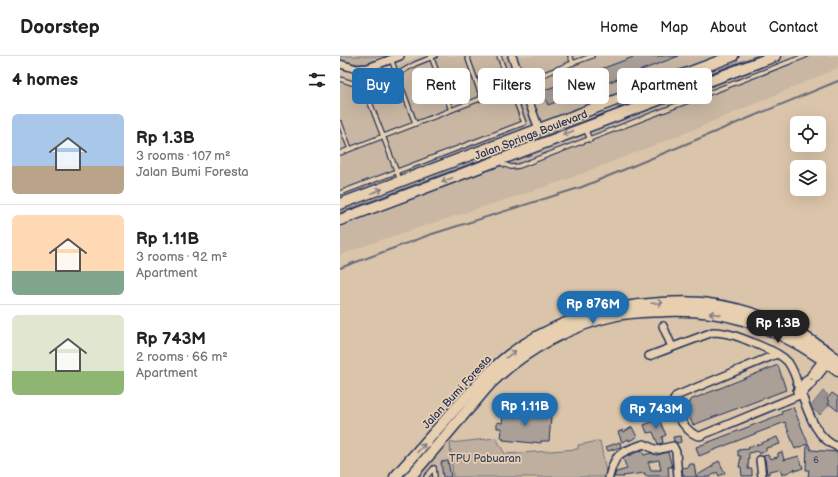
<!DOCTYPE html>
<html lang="en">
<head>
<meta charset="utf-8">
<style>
  :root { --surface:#fff; --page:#f6f6f6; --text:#222; --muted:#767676; --line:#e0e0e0; --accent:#1f6fb2 }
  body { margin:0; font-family:"Balsamiq Sans",sans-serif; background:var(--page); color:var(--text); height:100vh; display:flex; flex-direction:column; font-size:15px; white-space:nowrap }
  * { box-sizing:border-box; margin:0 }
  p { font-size:13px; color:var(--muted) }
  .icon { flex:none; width:22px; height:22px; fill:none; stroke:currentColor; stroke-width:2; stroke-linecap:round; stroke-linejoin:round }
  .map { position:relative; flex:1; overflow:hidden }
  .drawer { display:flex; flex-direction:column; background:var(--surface); width:340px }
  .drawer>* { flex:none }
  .top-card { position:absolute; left:12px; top:12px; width:380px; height:36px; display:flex; gap:8px }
  .buttons { position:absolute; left:450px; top:60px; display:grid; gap:8px }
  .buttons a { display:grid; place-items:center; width:36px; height:36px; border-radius:6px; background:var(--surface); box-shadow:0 4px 16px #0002; font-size:20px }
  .price { position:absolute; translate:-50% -34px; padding:0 9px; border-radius:14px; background:var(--accent); color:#fff; font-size:13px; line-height:26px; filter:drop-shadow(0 1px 2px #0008) }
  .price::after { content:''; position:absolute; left:50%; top:24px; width:12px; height:9px; margin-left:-6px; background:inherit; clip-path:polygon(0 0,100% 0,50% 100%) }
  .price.active { background:#222; color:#fff }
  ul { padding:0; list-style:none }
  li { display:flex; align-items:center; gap:12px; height:100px; padding:0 12px }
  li+li { border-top:1px solid var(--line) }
  li span { display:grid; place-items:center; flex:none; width:112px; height:80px; border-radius:6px; color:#555 }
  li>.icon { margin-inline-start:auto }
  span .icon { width:48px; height:48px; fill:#fffc; stroke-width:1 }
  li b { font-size:17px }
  h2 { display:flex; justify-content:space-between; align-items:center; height:48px; padding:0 12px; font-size:17px }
  .chip { padding:0 14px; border-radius:6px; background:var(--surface); box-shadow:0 4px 16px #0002; font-size:14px; line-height:36px }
  .chip.active { background:var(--accent); color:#fff }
  header { display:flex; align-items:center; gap:24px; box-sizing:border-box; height:56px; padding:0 20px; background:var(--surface); border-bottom:1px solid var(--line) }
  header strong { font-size:19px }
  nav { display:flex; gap:22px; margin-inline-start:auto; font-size:14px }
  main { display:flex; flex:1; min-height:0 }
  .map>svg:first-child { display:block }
</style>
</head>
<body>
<header>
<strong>Doorstep</strong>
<nav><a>Home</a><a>Map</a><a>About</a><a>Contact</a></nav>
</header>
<main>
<section class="drawer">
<h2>4 homes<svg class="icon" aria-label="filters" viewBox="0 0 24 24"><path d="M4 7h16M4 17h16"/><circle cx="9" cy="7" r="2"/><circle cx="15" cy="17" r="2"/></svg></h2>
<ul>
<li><span style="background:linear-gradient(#a9c7e8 65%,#b9a48a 0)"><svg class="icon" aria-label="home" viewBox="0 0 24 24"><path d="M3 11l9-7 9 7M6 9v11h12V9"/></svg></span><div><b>Rp 1.3B</b><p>3 rooms · 107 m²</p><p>Jalan Bumi Foresta</p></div></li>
<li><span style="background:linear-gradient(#ffd9b3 70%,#7fa58c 0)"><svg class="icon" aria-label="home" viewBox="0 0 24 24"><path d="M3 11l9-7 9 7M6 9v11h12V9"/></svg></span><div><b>Rp 1.11B</b><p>3 rooms · 92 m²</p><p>Apartment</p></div></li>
<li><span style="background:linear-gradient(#dfe7d0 70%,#8fb573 0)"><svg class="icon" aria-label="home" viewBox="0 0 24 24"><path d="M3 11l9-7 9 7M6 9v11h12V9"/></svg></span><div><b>Rp 743M</b><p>2 rooms · 66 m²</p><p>Apartment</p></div></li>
</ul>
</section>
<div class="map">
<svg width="498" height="421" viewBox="0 0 498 421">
  <rect width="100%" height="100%" fill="#dbc5aa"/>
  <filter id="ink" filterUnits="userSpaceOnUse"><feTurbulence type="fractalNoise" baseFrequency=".025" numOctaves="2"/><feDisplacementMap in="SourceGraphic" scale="8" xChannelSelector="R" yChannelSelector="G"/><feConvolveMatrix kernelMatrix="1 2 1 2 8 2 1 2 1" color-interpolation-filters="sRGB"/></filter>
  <g filter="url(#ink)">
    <g fill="#c9b7a3">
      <polygon points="81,0 233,0 234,2 239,0 380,0 0,143 0,19 9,21 27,23 49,17 56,10"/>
      <polygon points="445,0 498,0 498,12 358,72 223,125 38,185 0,199 0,169 220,83"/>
      <polygon points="110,387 113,421 77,421"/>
    </g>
    <g fill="#bfaf9f" stroke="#6d6f7e">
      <path d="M 0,0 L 50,0 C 29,8 22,11 0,4 Z"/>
      <polygon points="156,382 165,398 238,393 238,389 260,385 267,421 113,421 110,387"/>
    </g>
    <polygon fill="#999291" stroke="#676a7d" points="483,335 488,339 485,343 489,346 487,347 489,349 480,359 470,351"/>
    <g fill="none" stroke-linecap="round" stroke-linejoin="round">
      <g stroke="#676a7d" stroke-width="2">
        <polyline points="278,52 417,0"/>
        <polyline points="0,157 264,58"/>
        <polyline points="0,212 89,179 242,131 498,25"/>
      </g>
    </g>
    <g fill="#aba097" stroke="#1b2f5e" fill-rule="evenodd">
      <polygon points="296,0 339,0 208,49 202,35"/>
      <polygon points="438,309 446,334 353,369 344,349 351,346 350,344"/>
      <polygon points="492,337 498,341 498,355 488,347 490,346 487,343"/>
      <polygon points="453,351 471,394 498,396 498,421 468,421 469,414 466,414 467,388 455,393 445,366 359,400 356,391 442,358 441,355"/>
      <polygon points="166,353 196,356 196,357 204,358 204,360 211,361 209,385 201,385 201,387 193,386 193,387 163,384 163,382 161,382 162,372 157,372 157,366 162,367 164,355 166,355"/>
      <polygon points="319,363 326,379 322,381 323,387 318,388 313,376 307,377 304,369"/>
      <polygon points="292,371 297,381 289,385 289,383 282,386 278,376 283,374 284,376"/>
      <polygon points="340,380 341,386 337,387 334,385 333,381"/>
      <polygon points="437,381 440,388 426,392 426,395 419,398 417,395 409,397 408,413 412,413 412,420 402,420 401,411 399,411 401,400 398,400 398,394 409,393 408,391 414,389 414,390"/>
      <polygon points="280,386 281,391 268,395 266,391"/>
      <path d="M 302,394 L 304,399 L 311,397 L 317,399 L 328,396 L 332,411 L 328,411 L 329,420 L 305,420 L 305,417 L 283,420 L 284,421 L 274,421 L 276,416 L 287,413 L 283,402 ZM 319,404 L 321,414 L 311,414 L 308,406 Z"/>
      <polygon points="442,396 444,404 459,400 463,412 455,415 455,413 442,419 440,413 429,415 429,418 427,418 425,403 423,400 428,399 430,403 438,401 438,397"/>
      <polygon points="108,405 111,421 103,421 101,406"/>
      <polygon points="379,405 385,417 379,420 377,416 370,421 345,421 345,419 343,419 342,412 349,411 349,408 354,408 356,420 373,410 373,408"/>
    </g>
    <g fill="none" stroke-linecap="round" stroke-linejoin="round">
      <defs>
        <g id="lane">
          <polyline points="91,0 111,54"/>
          <polyline points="127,0 142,42"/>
          <polyline points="51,3 75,67"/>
          <polyline points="233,7 252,0"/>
          <polyline points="17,13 60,124"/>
          <polyline points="0,23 24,31 56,19 75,8 95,0"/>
          <polyline points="0,67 10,93"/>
          <polyline points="245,72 250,84"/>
          <polyline points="0,97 233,7 230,0"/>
          <polyline points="162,104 163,108 171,111 179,110 465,0"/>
          <polyline points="0,137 184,67 159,0"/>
          <polyline points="94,412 95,421"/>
          <polyline points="86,421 94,412"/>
        </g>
        <g id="street">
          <polyline points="172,0 199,73"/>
          <polyline points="0,8 17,13 28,12 60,0"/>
          <polyline points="323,270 332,291"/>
          <path d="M 437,298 L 336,340 L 332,348 C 335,358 349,380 360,380 L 462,338 L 472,327"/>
          <path d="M 309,300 L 373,276 C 388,276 402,282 416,288 C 427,293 440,297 448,306 C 452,312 455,319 457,326 C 466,348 473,382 498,391"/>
          <polyline points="471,319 483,304"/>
          <polyline points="476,322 488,307"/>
          <polyline points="457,335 467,323"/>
          <polyline points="420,404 422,421"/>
          <path d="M 269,421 C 275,396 281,396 304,388 L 316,394 L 333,390 L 336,396 L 338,421"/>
        </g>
        <g id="secondary">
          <polyline points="0,148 393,0"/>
          <polyline points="0,164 435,0"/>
          <path d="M 55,421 C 75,398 95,376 115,353 C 131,336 146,318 164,303 C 208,267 264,250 321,247 C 337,246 353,245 369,248 C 416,254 461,274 498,304"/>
          <path d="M 70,421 C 89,400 107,378 125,357 C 134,347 142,337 151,327 C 183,295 232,268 277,259 C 293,256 309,256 325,255 C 350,254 376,256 400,263 C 435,274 469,292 498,315"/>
        </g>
      </defs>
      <use href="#lane" stroke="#1b2f5e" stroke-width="6"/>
      <use href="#street" stroke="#1b2f5e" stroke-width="10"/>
      <use href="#secondary" stroke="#1b2f5e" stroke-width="13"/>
      <use href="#lane" stroke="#e7cfaf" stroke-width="3.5"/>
      <use href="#street" stroke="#e7cfaf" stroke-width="7"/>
      <use href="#secondary" stroke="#e7cfaf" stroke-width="10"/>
    </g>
    <defs><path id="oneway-shaft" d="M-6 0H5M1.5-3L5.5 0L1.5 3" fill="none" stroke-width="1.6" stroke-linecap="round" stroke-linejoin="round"/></defs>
    <g stroke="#817f86">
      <use href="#oneway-shaft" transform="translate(228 77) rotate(159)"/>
      <use href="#oneway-shaft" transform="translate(107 124) rotate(159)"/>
      <use href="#oneway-shaft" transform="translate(37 135) rotate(-21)"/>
      <use href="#oneway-shaft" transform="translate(317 247) rotate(-3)"/>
      <use href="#oneway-shaft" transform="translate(375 258) rotate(-170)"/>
      <use href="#oneway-shaft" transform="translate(171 298) rotate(-36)"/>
      <use href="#oneway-shaft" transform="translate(81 392) rotate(-48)"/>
    </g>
  </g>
  <g text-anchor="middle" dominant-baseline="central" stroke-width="3.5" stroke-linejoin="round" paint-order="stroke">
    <g font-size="9" fill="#3f4b6c">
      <text x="476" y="404">6</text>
    </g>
    <g font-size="11" fill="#1b2f5e" stroke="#e7cfaf">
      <text transform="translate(191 79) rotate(-21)">Jalan Springs Boulevard</text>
      <text transform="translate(117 336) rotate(-47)">Jalan Bumi Foresta</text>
    </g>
    <g font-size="11" fill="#344268" stroke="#e7cfaf">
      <text x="145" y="402">TPU Pabuaran</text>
    </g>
  </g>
</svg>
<div class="buttons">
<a><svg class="icon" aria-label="locate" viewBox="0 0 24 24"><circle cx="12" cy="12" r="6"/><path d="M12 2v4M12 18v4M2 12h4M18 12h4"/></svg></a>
<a><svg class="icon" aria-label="layers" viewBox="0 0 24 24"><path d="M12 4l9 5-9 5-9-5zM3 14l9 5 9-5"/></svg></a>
</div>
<b class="price" style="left:253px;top:269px">Rp 876M</b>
<b class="price active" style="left:438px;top:288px">Rp 1.3B</b>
<b class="price" style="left:185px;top:371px">Rp 1.11B</b>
<b class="price" style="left:316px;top:374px">Rp 743M</b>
<div class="top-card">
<a class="chip active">Buy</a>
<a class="chip">Rent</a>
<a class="chip">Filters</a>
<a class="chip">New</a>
<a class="chip">Apartment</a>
</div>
</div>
</main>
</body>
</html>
